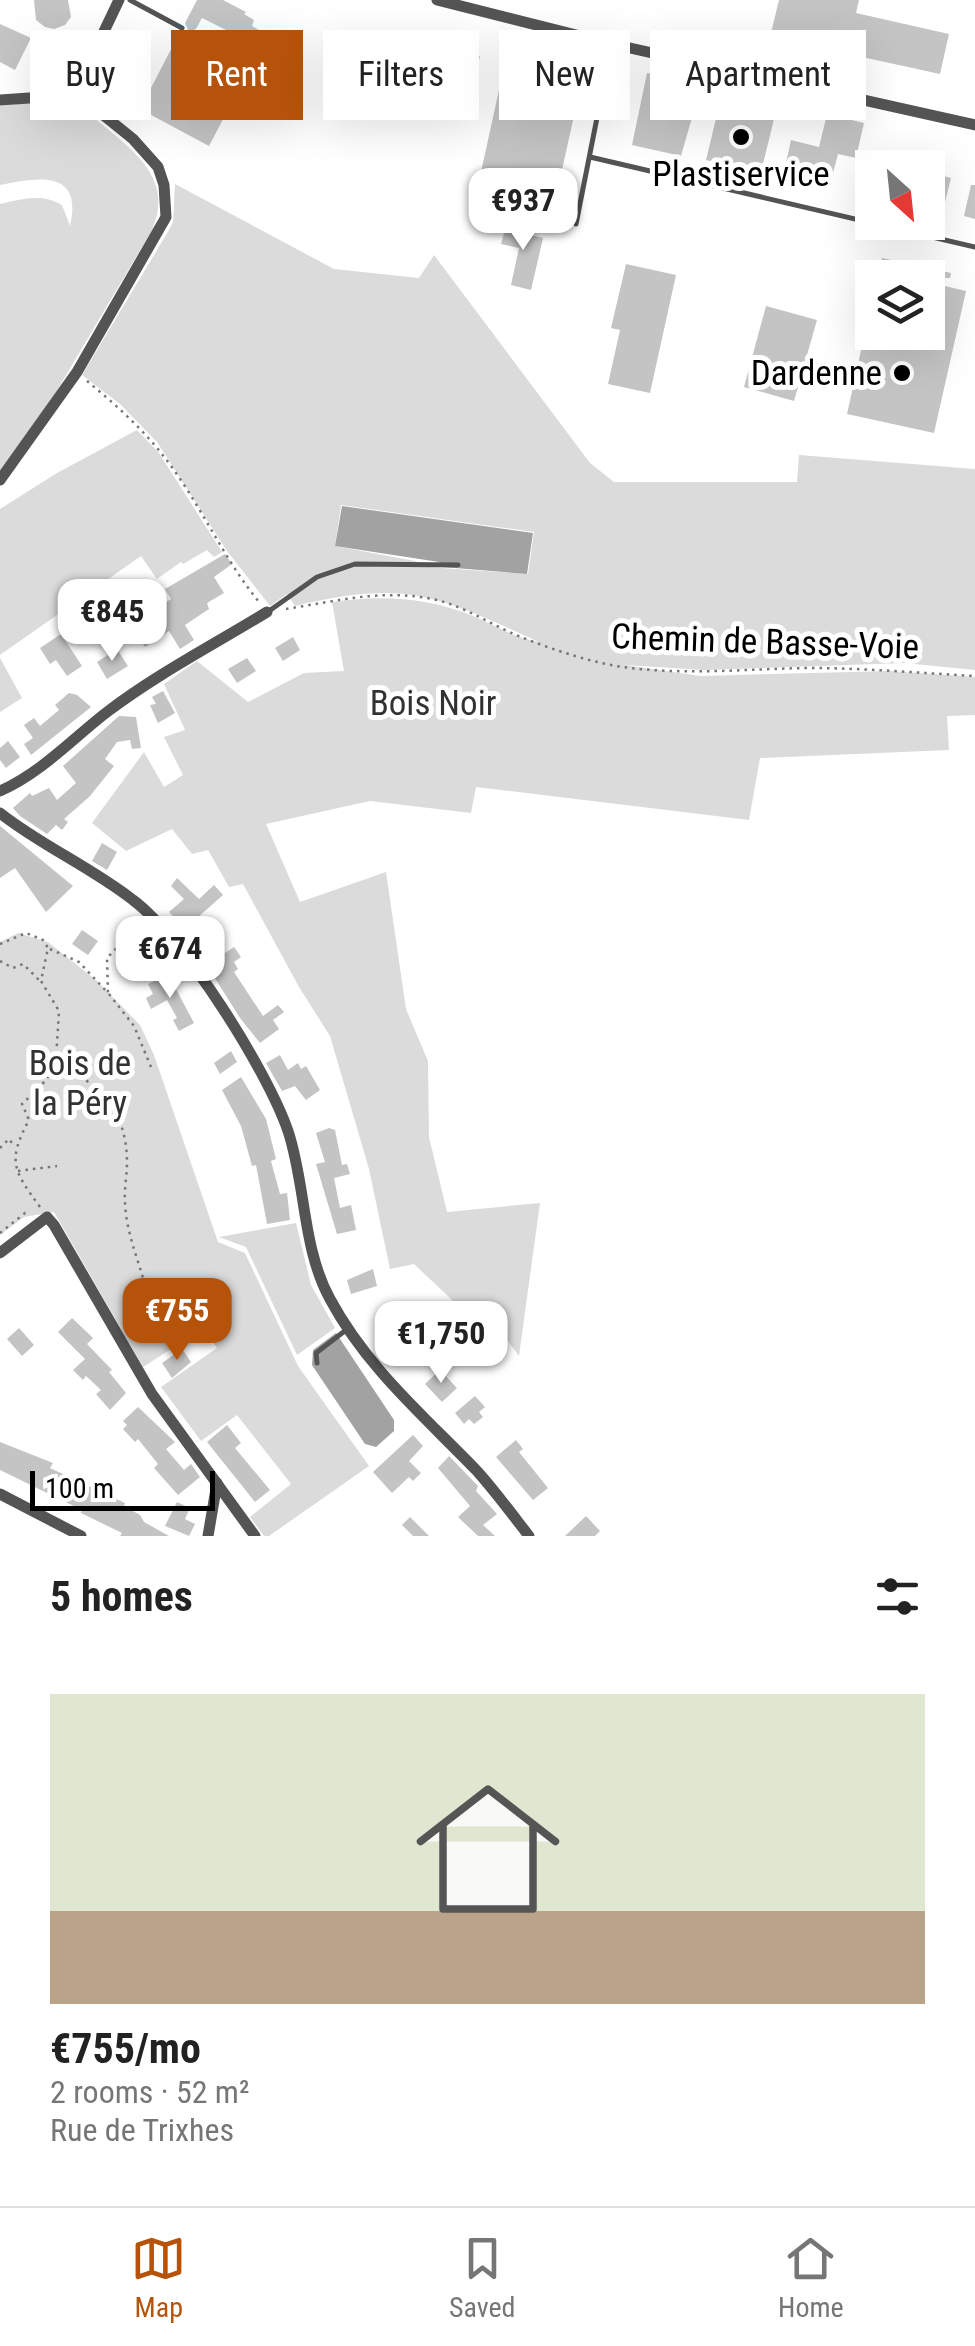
<!DOCTYPE html>
<html lang="en">
<head>
<meta charset="utf-8">
<style>
  :root { --surface:#fff; --page:#f6f6f6; --text:#222; --muted:#767676; --line:#e0e0e0; --accent:#b45309 }
  body { margin:0; font-family:"Roboto Condensed",sans-serif; background:var(--page); color:var(--text); height:100vh; display:flex; flex-direction:column; font-size:38px; white-space:nowrap }
  * { box-sizing:border-box; margin:0 }
  p { font-size:32px; color:var(--muted) }
  .icon { flex:none; width:55px; height:55px; fill:none; stroke:currentColor; stroke-width:2; stroke-linecap:round; stroke-linejoin:round }
  .map { position:relative; height:1536px; overflow:hidden }
  .side { display:flex; flex-direction:column; background:var(--surface); flex:1 }
  .side>* { flex:none }
  .guide { position:absolute; left:30px; top:30px; width:915px; height:90px; display:flex; gap:20px }
  .needle { width:65px; rotate:153deg }
  .fabs { position:absolute; left:855px; top:150px; display:grid; gap:20px }
  .fabs a { display:grid; place-items:center; width:90px; height:90px; border-radius:0px; background:var(--surface); box-shadow:0 10px 40px #0002; font-size:50px }
  .scale { position:absolute; left:30px; bottom:25px; width:185px; box-sizing:border-box; padding-left:10px; border:5px solid #000; border-top:0; font-size:28px; line-height:35px; white-space:nowrap; color:#000; -webkit-text-stroke:8px #fff; paint-order:stroke }
  .price { position:absolute; translate:-50% -85px; padding:0 22px; border-radius:20px; background:#fff; color:#222; font-size:32px; line-height:65px; filter:drop-shadow(0 2px 5px #0008) }
  .price::after { content:''; position:absolute; left:50%; top:60px; width:30px; height:22px; margin-left:-15px; background:inherit; clip-path:polygon(0 0,100% 0,50% 100%) }
  .price.on { background:var(--accent); color:#fff }
  ul { padding:0; list-style:none }
  li { display:grid; align-content:center; gap:20px; height:530px; padding:0 50px }
  li+li { border-top:2px solid var(--line) }
  li span { display:grid; place-items:center; height:310px; border-radius:0px; color:#555 }
  li>.icon { margin-inline-start:auto }
  span .icon { width:180px; height:180px; fill:#fffc; stroke-width:1 }
  li b { font-size:42px }
  h2 { display:flex; justify-content:space-between; align-items:center; height:120px; padding:0 50px; font-size:42px }
  .chip { padding:0 35px; border-radius:0px; background:var(--surface); box-shadow:0 10px 40px #0002; font-size:35px; line-height:90px }
  .chip.on { background:var(--accent); color:#fff }
  .tab-bar { display:flex; justify-content:space-around; align-items:center; height:140px; border-top:2px solid var(--line); background:var(--surface); font-size:28px; color:var(--muted) }
  .tab-bar a { display:grid; justify-items:center; gap:5px }
  .tab-bar .on { color:var(--accent) }
  .map>svg:first-child { display:block }
</style>
</head>
<body>
<div class="map">
<svg width="975" height="1536" viewBox="0 0 975 1536">
  <rect width="100%" height="100%" fill="#fff"/>
  <g fill="#dbdbdb" fill-rule="evenodd">
    <path d="M 69,98 C 80,103 89,114 99,122 C 135,152 174,179 152,230 L 56,392 L 0,473 L 0,204 C 23,199 41,193 62,205 L 70,226 C 83,169 39,177 0,185 L 0,106 Z"/>
    <path d="M 175,184 L 334,269 L 419,278 L 434,255 L 590,463 L 614,482 L 797,482 L 799,455 L 975,469 L 975,670 L 904,663 L 703,670 L 625,665 L 700,676 L 890,671 L 975,677 L 975,715 L 947,716 L 949,750 L 760,758 L 749,820 L 476,787 L 471,813 L 370,801 L 266,824 L 300,902 L 386,872 L 406,1009 L 428,1061 L 429,1137 L 447,1212 L 540,1203 L 519,1356 L 483,1308 L 468,1315 L 414,1264 L 390,1269 L 369,1169 L 330,1036 L 299,987 L 243,884 L 229,887 L 208,850 L 192,854 L 172,829 L 126,851 L 92,823 L 144,752 L 164,787 L 183,775 L 164,737 L 185,730 L 164,684 L 197,661 L 248,702 L 304,673 L 344,671 L 332,602 C 381,595 427,597 473,616 C 495,625 517,639 539,642 C 437,596 408,579 295,606 L 287,594 L 270,606 L 227,551 L 157,442 L 120,404 L 82,375 L 169,230 L 173,222 ZM 341,505 L 534,532 L 528,574 L 427,567 L 415,561 L 335,546 Z"/>
    <polygon points="137,430 159,453 222,552 214,557 207,550 183,564 181,562 157,579 141,556 0,655 0,509 57,473"/>
    <polygon points="0,658 22,698 0,712"/>
    <polygon points="18,933 48,942 96,980 140,1025 154,1055 218,1242 245,1253 298,1366 369,1466 269,1536 264,1536 250,1517 291,1484 237,1415 201,1441 161,1387 217,1348 204,1328 143,1367 54,1212 24,1217 0,1235 0,942"/>
    <polygon points="296,1223 311,1285 335,1328 297,1355 246,1247 219,1237"/>
  </g>
  <g fill="#a2a2a2">
    <polygon points="342,506 533,533 527,574 443,567 439,562 335,546"/>
    <polygon points="336,1333 394,1420 394,1431 376,1447 365,1444 312,1365 313,1350"/>
  </g>
  <g fill="#c4c4c4">
    <polygon points="34,0 68,0 71,17 65,25 54,29 45,27 36,20"/>
    <polygon points="197,0 223,0 246,12 244,14 254,20 252,26 268,35 262,48 202,18 196,29 187,32 190,41 173,75 230,105 257,53 274,63 246,115 230,106 209,146 140,109 179,34 188,30 185,23"/>
    <polygon points="779,0 859,0 856,13 949,34 940,74 770,37"/>
    <polygon points="0,24 31,38 15,70 0,62"/>
    <polygon points="393,37 480,56 472,91 385,72"/>
    <polygon points="506,58 543,67 545,58 585,66 560,179 523,170 521,181 481,172"/>
    <polygon points="647,73 701,86 681,156 632,145"/>
    <polygon points="720,102 775,115 761,172 706,160"/>
    <polygon points="827,114 864,123 856,158 838,154 829,188 783,177 791,140 819,147"/>
    <polygon points="928,172 951,178 942,214 928,210"/>
    <polygon points="971,185 975,185 975,219 964,216"/>
    <polygon points="507,222 533,227 531,235 543,238 531,290 511,285 519,248 501,244"/>
    <polygon points="882,258 951,273 950,278 878,278"/>
    <polygon points="626,264 676,275 650,393 608,384 620,330 611,328"/>
    <polygon points="928,282 966,291 934,433 847,414 865,332 928,332"/>
    <polygon points="766,306 817,320 794,401 744,387"/>
    <polygon points="225,554 232,564 214,577 224,593 207,603 209,609 185,625 194,640 180,649 169,631 145,647 134,630 147,622 143,616 171,599 165,589"/>
    <polygon points="61,634 82,666 67,676 56,660 50,664 40,648"/>
    <polygon points="293,637 300,650 283,661 275,648"/>
    <polygon points="117,649 128,666 107,679 97,662"/>
    <polygon points="247,658 256,671 237,683 228,669"/>
    <polygon points="163,691 175,713 158,723 150,705 156,704 152,697"/>
    <polygon points="69,693 77,695 91,707 31,755 24,744 33,738 24,725 34,718 40,726 59,710 55,705"/>
    <polygon points="119,716 136,717 141,748 132,749 130,740 117,742 105,759 114,766 90,796 64,819 68,822 62,830 56,825 47,834 20,816 13,808 30,793 32,796 49,788 57,800 76,783 63,766"/>
    <polygon points="8,741 20,757 6,768 0,760 0,748"/>
    <polygon points="0,826 73,886 46,912 15,868 0,878"/>
    <polygon points="102,843 117,852 107,870 92,861"/>
    <polygon points="177,878 199,899 214,885 223,895 180,933 171,923 176,919 169,912 184,899 171,886"/>
    <polygon points="145,924 177,962 168,969 137,931"/>
    <polygon points="82,930 98,941 88,955 72,944"/>
    <polygon points="217,943 225,953 234,947 241,957 234,962 238,969 234,972 263,1016 278,1005 284,1012 273,1020 279,1029 260,1043 240,1018 201,956"/>
    <polygon points="168,974 194,1023 179,1031 173,1020 177,1018 167,1000 151,1009 146,998 153,994 148,984"/>
    <polygon points="231,1051 237,1062 220,1074 214,1063"/>
    <polygon points="280,1055 288,1070 298,1063 301,1069 306,1066 320,1090 306,1100 295,1086 282,1091 266,1063"/>
    <polygon points="241,1077 266,1119 276,1159 271,1161 280,1194 287,1193 290,1220 267,1224 256,1165 252,1166 241,1126 222,1090"/>
    <polygon points="329,1128 335,1130 342,1165 347,1164 350,1174 334,1178 340,1208 351,1205 356,1230 337,1234 316,1164 325,1162 316,1133"/>
    <polygon points="373,1269 377,1286 351,1294 347,1280"/>
    <polygon points="72,1318 93,1338 87,1344 112,1370 109,1372 126,1393 110,1410 96,1394 101,1390 86,1376 83,1380 73,1370 85,1359 58,1332"/>
    <polygon points="19,1328 34,1345 22,1356 7,1339"/>
    <polygon points="406,1330 408,1333 412,1330 422,1342 403,1358 392,1346"/>
    <polygon points="182,1349 191,1362 172,1378 162,1363"/>
    <polygon points="440,1370 457,1388 442,1402 425,1384"/>
    <polygon points="475,1396 485,1407 479,1412 483,1417 474,1424 469,1419 464,1424 455,1413"/>
    <polygon points="138,1407 175,1442 166,1449 184,1470 191,1464 200,1477 178,1495 154,1468 158,1464 138,1439 135,1442 123,1429 127,1425 123,1421"/>
    <polygon points="227,1425 241,1443 235,1448 270,1490 255,1502 207,1442"/>
    <polygon points="413,1435 423,1446 409,1461 421,1473 413,1481 409,1477 392,1493 373,1472"/>
    <polygon points="516,1440 523,1449 519,1452 548,1488 533,1500 496,1457"/>
    <polygon points="0,1442 53,1463 50,1468 125,1503 124,1506 140,1515 144,1522 169,1536 120,1536 122,1533 81,1513 82,1510 0,1470"/>
    <polygon points="449,1456 478,1486 476,1491 497,1514 483,1525 495,1536 478,1536 458,1517 470,1506 438,1468"/>
    <polygon points="177,1502 190,1508 185,1519 195,1524 189,1536 165,1526"/>
    <polygon points="586,1516 600,1531 595,1536 565,1536"/>
    <polygon points="410,1517 429,1536 413,1536 402,1525"/>
  </g>
  <g fill="none" stroke-linecap="round" stroke-linejoin="round">
    <g stroke="#767676" stroke-width="2.5" stroke-dasharray="2.5 5" stroke-linecap="butt">
      <path d="M 87,381 C 115,404 143,429 165,458 C 200,503 223,558 259,602"/>
      <path d="M 286,609 C 337,601 385,588 437,600 C 468,608 493,626 521,637 C 551,649 584,660 616,666 C 680,676 744,669 807,668 C 864,668 919,673 975,676"/>
      <path d="M 0,944 L 26,933 L 43,940 L 48,948 L 41,981 L 59,1011 L 56,1059 C 98,1087 127,1108 127,1163 C 127,1176 124,1189 125,1202 C 126,1234 140,1263 147,1293 L 139,1307 L 123,1322"/>
      <polyline points="50,949 79,962 108,993 107,958 139,925"/>
      <polyline points="0,961 13,968 23,964 39,980"/>
      <polyline points="109,994 134,1026 151,1067"/>
      <polyline points="0,1148 9,1139 14,1146"/>
      <polyline points="18,1171 57,1166"/>
      <path d="M 40,1207 C 13,1170 7,1161 29,1120 L 22,1104 C 35,1091 52,1078 56,1060"/>
      <polyline points="0,1233 25,1213 30,1214"/>
    </g>
    <g stroke="#545454" stroke-width="5">
      <polyline points="130,0 182,28"/>
      <polyline points="193,35 210,36 238,52"/>
      <polyline points="590,157 975,247"/>
      <polyline points="576,224 611,47"/>
      <polyline points="269,611 317,577 355,564 458,565"/>
      <polyline points="317,1363 316,1353 346,1330"/>
    </g>
    <g stroke="#545454" stroke-width="11">
      <polyline points="437,0 612,44 975,125"/>
      <polyline points="77,88 119,0"/>
      <polyline points="0,100 58,96 77,88"/>
      <polyline points="0,480 77,372 166,217 164,185 158,167 133,139 91,105 77,88"/>
      <path d="M 0,791 C 41,773 72,739 107,712 C 157,674 213,645 267,612"/>
      <path d="M 0,813 C 42,846 91,867 133,900 C 184,938 267,1070 288,1131 C 306,1185 302,1248 330,1299 C 367,1368 424,1416 477,1471 C 495,1491 512,1514 529,1536"/>
      <polyline points="0,1253 47,1217 54,1225 152,1394 255,1536"/>
      <polyline points="0,1494 81,1536"/>
      <polyline points="208,1536 217,1483"/>
    </g>
  </g>
  <g fill="#000" stroke="#fff" stroke-width="4">
    <circle cx="741" cy="137" r="10"/>
    <circle cx="902" cy="373" r="10"/>
  </g>
  <g text-anchor="middle" dominant-baseline="central" stroke-width="10" stroke-linejoin="round" paint-order="stroke">
    <g font-size="35" fill="#000" stroke="#fff">
      <text x="741" y="174">Plastiservice</text>
      <text x="882" y="373" text-anchor="end">Dardenne</text>
    </g>
    <g font-size="35" fill="#000" stroke="#fff">
      <text transform="translate(765 642) rotate(2)">Chemin de Basse-Voie</text>
    </g>
    <g font-size="35" fill="#323232" stroke="#fff">
      <text x="433" y="703">Bois Noir</text>
      <text x="80" y="1063">Bois de<tspan x="80" dy="40">la Péry</tspan></text>
    </g>
  </g>
</svg>
<div class="fabs">
<a><svg class="needle" viewBox="-14 -14 28 28"><path d="M0-13l5 13h-10z" fill="#e53935"/><path d="M0 13l5-13h-10z" fill="#767676"/></svg></a>
<a><svg class="icon" aria-label="layers" viewBox="0 0 24 24"><path d="M12 4l9 5-9 5-9-5zM3 14l9 5 9-5"/></svg></a>
</div>
<div class="scale">100 m</div>
<b class="price" style="left:523px;top:253px">€937</b>
<b class="price" style="left:112px;top:664px">€845</b>
<b class="price" style="left:170px;top:1001px">€674</b>
<b class="price on" style="left:177px;top:1363px">€755</b>
<b class="price" style="left:441px;top:1386px">€1,750</b>
<div class="guide">
<a class="chip">Buy</a>
<a class="chip on">Rent</a>
<a class="chip">Filters</a>
<a class="chip">New</a>
<a class="chip">Apartment</a>
</div>
</div>
<section class="side">
<h2>5 homes<svg class="icon" aria-label="filters" viewBox="0 0 24 24"><path d="M4 7h16M4 17h16"/><circle cx="9" cy="7" r="2"/><circle cx="15" cy="17" r="2"/></svg></h2>
<ul>
<li><span style="background:linear-gradient(#dfe7d0 70%,#b9a48a 0)"><svg class="icon" aria-label="home" viewBox="0 0 24 24"><path d="M3 11l9-7 9 7M6 9v11h12V9"/></svg></span><div><b>€755/mo</b><p>2 rooms · 52 m²</p><p>Rue de Trixhes</p></div></li>
</ul>
</section>
<nav class="tab-bar">
<a class="on"><svg class="icon" aria-label="map" viewBox="0 0 24 24"><path d="M3 6l6-2 6 2 6-2v14l-6 2-6-2-6 2zM9 4v14M15 6v14"/></svg>Map</a>
<a><svg class="icon" aria-label="saved" viewBox="0 0 24 24"><path d="M7 4h10v16l-5-4-5 4z"/></svg>Saved</a>
<a><svg class="icon" aria-label="home" viewBox="0 0 24 24"><path d="M3 11l9-7 9 7M6 9v11h12V9"/></svg>Home</a>
</nav>
</body>
</html>
